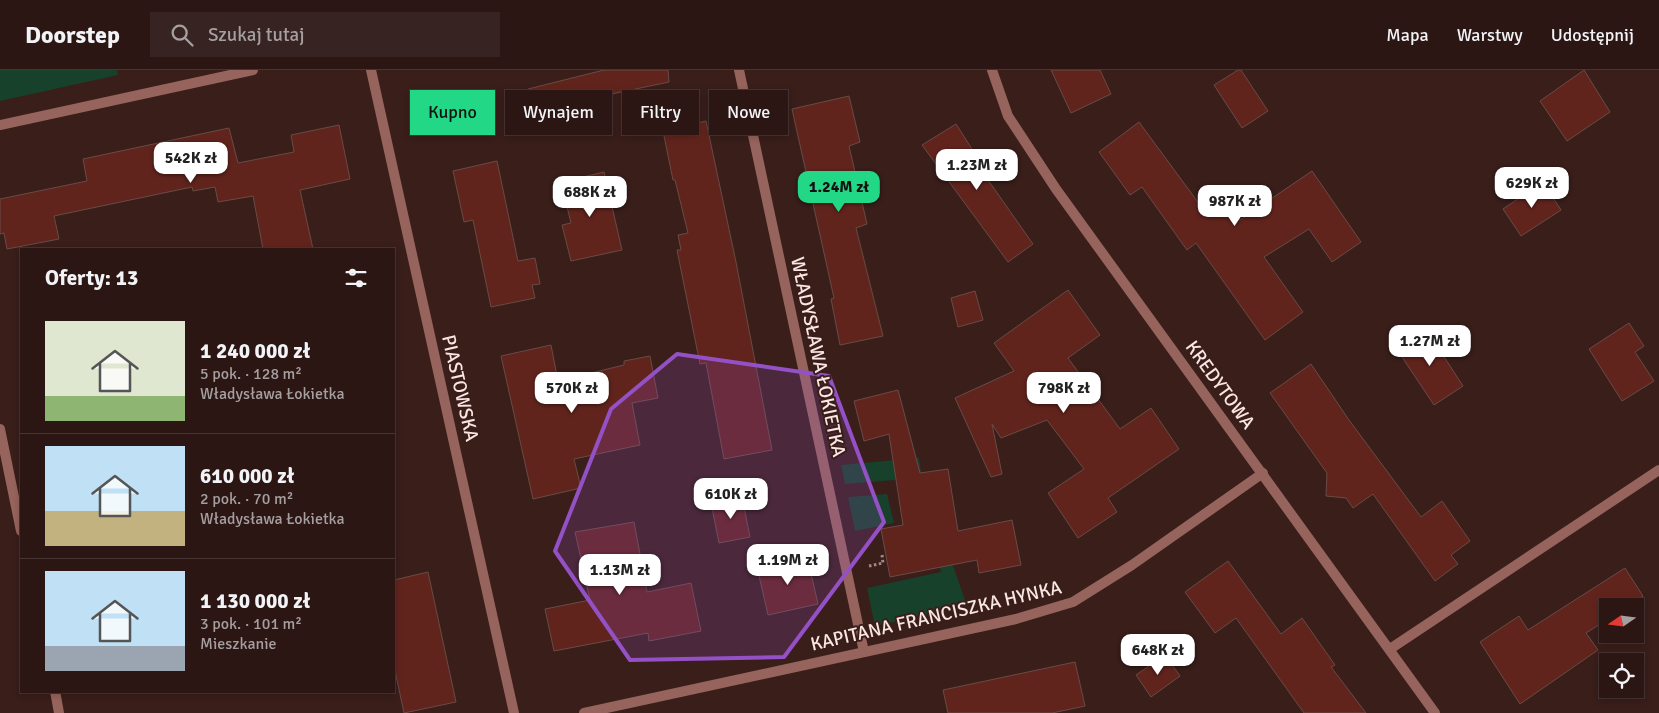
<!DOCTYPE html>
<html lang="pl">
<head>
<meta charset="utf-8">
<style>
  :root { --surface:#2b1614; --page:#372322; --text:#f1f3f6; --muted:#a69fa0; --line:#473534; --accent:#22d887 }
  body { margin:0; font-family:Signika,sans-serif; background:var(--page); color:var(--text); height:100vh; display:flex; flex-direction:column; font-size:19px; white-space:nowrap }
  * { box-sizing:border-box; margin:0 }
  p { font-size:16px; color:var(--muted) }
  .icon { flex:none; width:28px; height:28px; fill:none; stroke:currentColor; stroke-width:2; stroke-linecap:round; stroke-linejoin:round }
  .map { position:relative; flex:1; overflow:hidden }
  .panel { position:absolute; left:20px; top:178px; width:375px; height:445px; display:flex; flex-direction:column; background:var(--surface); border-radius:0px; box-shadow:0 2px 8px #0003,0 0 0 1px var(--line) }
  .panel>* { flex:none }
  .top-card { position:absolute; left:410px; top:20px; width:475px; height:45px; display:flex; gap:10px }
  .needle { width:32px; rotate:256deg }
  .tools { position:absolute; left:1599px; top:528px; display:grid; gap:10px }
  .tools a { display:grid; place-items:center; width:45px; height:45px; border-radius:0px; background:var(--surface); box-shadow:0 2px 8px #0003,0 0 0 1px var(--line); font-size:25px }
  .price { position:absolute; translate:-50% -42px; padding:0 11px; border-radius:10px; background:#fff; color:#222; font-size:16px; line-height:32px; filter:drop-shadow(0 1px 2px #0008) }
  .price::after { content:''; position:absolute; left:50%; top:30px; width:15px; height:11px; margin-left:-8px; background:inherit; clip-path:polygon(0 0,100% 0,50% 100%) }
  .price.active { background:var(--accent); color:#111 }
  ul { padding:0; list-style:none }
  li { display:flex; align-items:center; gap:15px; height:125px; padding:0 25px }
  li+li { border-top:1px solid var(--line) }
  li span { display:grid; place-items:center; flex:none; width:140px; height:100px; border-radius:0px; color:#555 }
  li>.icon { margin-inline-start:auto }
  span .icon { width:60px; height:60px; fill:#fffc; stroke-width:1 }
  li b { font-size:21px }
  h2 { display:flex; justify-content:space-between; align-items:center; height:60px; padding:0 25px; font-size:21px }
  .pill { padding:0 18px; border-radius:0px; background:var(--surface); box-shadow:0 2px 8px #0003,0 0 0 1px var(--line); font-size:18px; line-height:45px }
  .pill.active { background:var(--accent); color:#111 }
  header { display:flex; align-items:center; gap:30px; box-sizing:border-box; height:70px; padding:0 25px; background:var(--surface); border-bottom:1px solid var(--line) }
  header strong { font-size:24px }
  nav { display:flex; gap:28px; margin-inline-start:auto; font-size:18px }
  .search { width:350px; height:45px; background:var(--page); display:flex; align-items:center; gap:12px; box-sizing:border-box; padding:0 18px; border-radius:0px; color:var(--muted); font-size:19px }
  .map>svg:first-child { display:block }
</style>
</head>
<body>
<header>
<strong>Doorstep</strong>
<div class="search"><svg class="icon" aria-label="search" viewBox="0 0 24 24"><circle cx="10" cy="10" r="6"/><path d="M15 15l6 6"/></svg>Szukaj tutaj</div>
<nav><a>Mapa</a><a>Warstwy</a><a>Udostępnij</a></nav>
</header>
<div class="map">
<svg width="1659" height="643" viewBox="0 0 1659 643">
  <rect width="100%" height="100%" fill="#391e1a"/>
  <g fill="#18412b">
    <polygon points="0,0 117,0 118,5 0,31"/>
    <polygon points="919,388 921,402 895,404 895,410 845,414 841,395"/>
    <polygon points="887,424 894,453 855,461 848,427"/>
    <polygon points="930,429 967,536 875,556 867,518 941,502 929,446"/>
  </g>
  <g fill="#61241d" stroke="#694b46">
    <polygon points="604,0 668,0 669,12 583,30 588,50 539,59 528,19"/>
    <polygon points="1051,0 1100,0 1111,24 1071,43"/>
    <polygon points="1238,0 1241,0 1268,41 1242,58 1214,15"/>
    <polygon points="1584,0 1610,42 1567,71 1540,31"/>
    <polygon points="849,26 860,72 849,76 867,154 856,158 883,266 840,275 831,229 834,228 792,39"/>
    <polygon points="706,51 736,192 772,380 724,389 706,293 700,294 677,180 681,180 678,165 688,163 675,110 673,110 663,61"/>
    <polygon points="1139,52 1200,135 1220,121 1240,150 1312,101 1361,172 1332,192 1309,159 1264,187 1303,242 1265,270 1196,173 1187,180 1142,117 1130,125 1099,82"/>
    <polygon points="956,54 984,98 981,100 1033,174 1008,192 922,75"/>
    <polygon points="339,55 350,109 300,120 313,179 263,179 253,126 218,132 215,117 193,121 192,117 54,146 59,169 7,179 4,163 0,164 0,129 87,111 83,89 229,58 238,93 294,82 291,65"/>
    <polygon points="497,91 518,191 535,188 540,214 532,215 535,228 491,237 473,150 464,152 453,101"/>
    <polygon points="604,102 622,180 571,191 562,155 571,153 561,112"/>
    <polygon points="1543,112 1561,140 1521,166 1503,139"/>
    <polygon points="1068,220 1100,265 1068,288 1120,359 1151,338 1179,379 1108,428 1117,442 1078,468 1048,423 1084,399 1047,350 1001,368 992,354 1002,404 991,407 955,328 1014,301 994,273"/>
    <polygon points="975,221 983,250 958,257 951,228"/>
    <polygon points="1629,253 1644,276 1635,282 1654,311 1622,331 1589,279"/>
    <polygon points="1426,259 1463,316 1434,335 1396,278"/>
    <polygon points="551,275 558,311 624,295 624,291 650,286 658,328 632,333 640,375 574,389 581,418 533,429 501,286"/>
    <polygon points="1311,294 1349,350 1421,447 1442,431 1470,471 1451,485 1458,494 1435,511 1373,424 1353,438 1346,428 1326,426 1327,403 1270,323"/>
    <polygon points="898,320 920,403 948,399 958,461 1012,450 1021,495 979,503 977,490 890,507 881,459 903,455 889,364 864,371 854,331"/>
    <polygon points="742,427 750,467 719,473 711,433"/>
    <polygon points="634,452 647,522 691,513 701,561 649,571 648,563 554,581 545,539 590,530 575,462"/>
    <polygon points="807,486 818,534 768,545 757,497"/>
    <polygon points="1228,491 1281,564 1302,548 1335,595 1331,597 1366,643 1304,643 1236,548 1215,563 1185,522"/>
    <polygon points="1625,498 1643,526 1627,536 1608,536 1608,549 1586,563 1598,580 1520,634 1480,572 1519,546 1528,560"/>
    <polygon points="428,502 456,632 404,643 394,596 394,510"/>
    <polygon points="1165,585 1180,606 1151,627 1136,605"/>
    <polygon points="1075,592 1085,636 1052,643 948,643 943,620"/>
  </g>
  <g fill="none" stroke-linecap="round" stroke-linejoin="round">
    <polyline stroke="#a08986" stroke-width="3" stroke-dasharray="2.5 2.5" stroke-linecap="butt" points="869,496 883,493 882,485"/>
    <g stroke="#96645c" stroke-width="10">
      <polyline points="371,0 514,643"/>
      <polyline points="739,0 864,582"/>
      <polyline points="992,0 1008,46 1056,119 1435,643"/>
      <polyline points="0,55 253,0"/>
      <polyline points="0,359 21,461"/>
      <polyline points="1390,579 1659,400"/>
      <polyline points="55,621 59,643"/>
      <polyline points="584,643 1016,549 1073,532 1132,495 1263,403"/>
    </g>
  </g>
  <path fill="#9451c6" fill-opacity="0.2" stroke="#9451c6" stroke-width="4" stroke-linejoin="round" d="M 677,284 L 829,306 L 884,452 L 784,587 L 630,590 L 555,481 L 611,339 Z"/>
  <g text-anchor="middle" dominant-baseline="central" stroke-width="4" stroke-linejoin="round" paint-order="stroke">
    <g font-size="19" fill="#fae7e4" stroke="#391e1a">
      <text transform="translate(818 287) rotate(78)">WŁADYSŁAWA ŁOKIETKA</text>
      <text transform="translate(1220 315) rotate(54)">KREDYTOWA</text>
      <text transform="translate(460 318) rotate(77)">PIASTOWSKA</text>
      <text transform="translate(936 546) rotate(-13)">KAPITANA FRANCISZKA HYNKA</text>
    </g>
  </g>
</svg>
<div class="tools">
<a><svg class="needle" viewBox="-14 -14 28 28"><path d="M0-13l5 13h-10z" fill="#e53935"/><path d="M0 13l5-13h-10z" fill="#a69fa0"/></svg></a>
<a><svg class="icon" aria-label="locate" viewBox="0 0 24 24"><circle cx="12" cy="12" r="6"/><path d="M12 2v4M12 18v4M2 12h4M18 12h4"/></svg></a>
</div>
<b class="price" style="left:191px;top:114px">542K zł</b>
<b class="price" style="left:977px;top:121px">1.23M zł</b>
<b class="price" style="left:1532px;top:139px">629K zł</b>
<b class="price active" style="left:839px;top:143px">1.24M zł</b>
<b class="price" style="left:590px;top:148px">688K zł</b>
<b class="price" style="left:1235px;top:157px">987K zł</b>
<b class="price" style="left:1430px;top:297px">1.27M zł</b>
<b class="price" style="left:572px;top:344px">570K zł</b>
<b class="price" style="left:1064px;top:344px">798K zł</b>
<b class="price" style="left:731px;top:450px">610K zł</b>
<b class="price" style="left:788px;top:516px">1.19M zł</b>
<b class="price" style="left:620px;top:526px">1.13M zł</b>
<b class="price" style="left:1158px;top:606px">648K zł</b>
<div class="top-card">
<a class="pill active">Kupno</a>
<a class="pill">Wynajem</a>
<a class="pill">Filtry</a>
<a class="pill">Nowe</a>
</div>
<section class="panel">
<h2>Oferty: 13<svg class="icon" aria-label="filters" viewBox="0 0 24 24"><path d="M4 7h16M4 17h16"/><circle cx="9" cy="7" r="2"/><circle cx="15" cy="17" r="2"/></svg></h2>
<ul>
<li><span style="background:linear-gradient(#dfe7d0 75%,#8fb573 0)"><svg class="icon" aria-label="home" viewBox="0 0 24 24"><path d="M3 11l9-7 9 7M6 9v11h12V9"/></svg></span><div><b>1 240 000 zł</b><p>5 pok. · 128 m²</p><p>Władysława Łokietka</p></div></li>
<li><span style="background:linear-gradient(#bfe0f5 65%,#c2b280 0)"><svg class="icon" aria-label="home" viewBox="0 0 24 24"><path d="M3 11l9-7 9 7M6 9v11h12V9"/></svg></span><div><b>610 000 zł</b><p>2 pok. · 70 m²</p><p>Władysława Łokietka</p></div></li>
<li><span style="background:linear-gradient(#bfe0f5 75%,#9aa5b1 0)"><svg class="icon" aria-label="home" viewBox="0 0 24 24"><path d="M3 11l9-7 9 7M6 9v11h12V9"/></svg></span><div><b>1 130 000 zł</b><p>3 pok. · 101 m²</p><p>Mieszkanie</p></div></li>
</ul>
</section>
</div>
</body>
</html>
